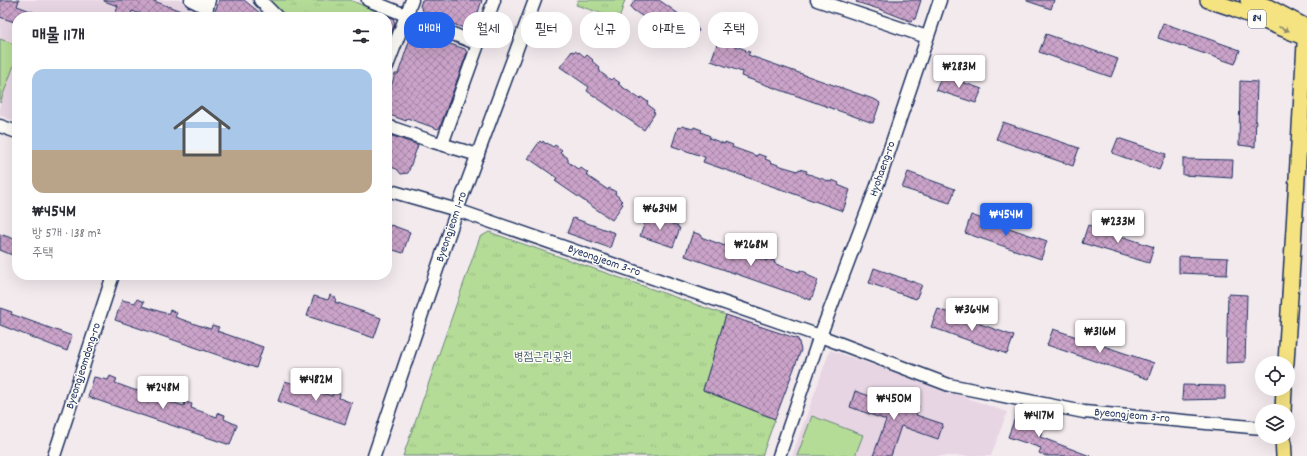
<!DOCTYPE html>
<html lang="ko">
<head>
<meta charset="utf-8">
<style>
  :root { --surface:#fff; --page:#f2f2f3; --text:#2b2b33; --muted:#7c7c81; --accent:#2563eb }
  body { margin:0; font-family:Dekko,"Poor Story",sans-serif; background:var(--page); color:var(--text); height:100vh; display:flex; flex-direction:column; font-size:15px; white-space:nowrap }
  * { box-sizing:border-box; margin:0 }
  p { font-size:13px; color:var(--muted) }
  .icon { flex:none; width:22px; height:22px; fill:none; stroke:currentColor; stroke-width:2; stroke-linecap:round; stroke-linejoin:round }
  .map { position:relative; flex:1; overflow:hidden }
  .panel { position:absolute; left:12px; top:12px; width:380px; height:268px; display:flex; flex-direction:column; background:var(--surface); border-radius:16px; box-shadow:0 4px 16px #0002 }
  .panel>* { flex:none }
  .hud { position:absolute; left:404px; top:12px; width:380px; height:36px; display:flex; gap:8px }
  .controls { position:absolute; left:1255px; top:356px; display:grid; gap:8px }
  .controls a { display:grid; place-items:center; width:40px; height:40px; border-radius:50%; background:var(--surface); box-shadow:0 4px 16px #0002; font-size:20px }
  .price { position:absolute; translate:-50% -34px; padding:0 9px; border-radius:4px; background:#fff; color:#222; font-size:13px; line-height:26px; filter:drop-shadow(0 1px 2px #0008) }
  .price::after { content:''; position:absolute; left:50%; top:24px; width:12px; height:9px; margin-left:-6px; background:inherit; clip-path:polygon(0 0,100% 0,50% 100%) }
  .price.selected { background:var(--accent); color:#fff }
  ul { padding:0; list-style:none }
  li { display:grid; align-content:center; gap:8px; height:212px; padding:0 20px }
  li span { display:grid; place-items:center; height:124px; border-radius:12px; color:#555 }
  li>.icon { margin-inline-start:auto }
  span .icon { width:72px; height:72px; fill:#fffc; stroke-width:1 }
  li b { font-size:17px }
  h2 { display:flex; justify-content:space-between; align-items:center; height:48px; padding:0 20px; font-size:17px }
  .chip { padding:0 14px; border-radius:16px; background:var(--surface); box-shadow:0 4px 16px #0002; font-size:14px; line-height:36px }
  .chip.selected { background:var(--accent); color:#fff }
  .map>svg:first-child { display:block }
</style>
</head>
<body>
<div class="map">
<svg width="1307" height="456" viewBox="0 0 1307 456">
  <defs>
    <pattern id="park-tufts" width="24" height="20" patternUnits="userSpaceOnUse"><rect width="24" height="20" fill="#b5dc97"/><path d="M3 7l-1-3M5 7V3M7 7l1-3M15 17l-1-3M17 17v-4M19 17l1-3" fill="none" stroke="#9bbd85"/></pattern>
    <pattern id="building-cross-hatch" width="8" height="8" patternUnits="userSpaceOnUse"><rect width="8" height="8" fill="#cba3c9"/><path d="M0 0l8 8M0 8l8-8" fill="none" stroke="#a485a6"/></pattern>
  </defs>
  <rect width="100%" height="100%" fill="#f3eaee"/>
  <filter id="ink" filterUnits="userSpaceOnUse"><feTurbulence type="fractalNoise" baseFrequency=".025" numOctaves="2"/><feDisplacementMap in="SourceGraphic" scale="8" xChannelSelector="R" yChannelSelector="G"/><feConvolveMatrix kernelMatrix="1 2 1 2 8 2 1 2 1" color-interpolation-filters="sRGB"/></filter>
  <g filter="url(#ink)">
    <g fill="#e7d5e3">
      <polygon points="0,0 200,0 194,17 17,17 17,122 0,115"/>
      <polygon points="830,350 1007,412 991,456 792,456"/>
    </g>
    <g fill="#b5dc97" stroke="#68867a">
      <polygon points="0,39 17,45 17,57 0,103"/>
      <polygon points="812,416 863,435 855,456 797,456"/>
    </g>
    <g fill="url(#park-tufts)" stroke="#68867a">
      <polygon points="268,0 350,0 379,12 377,17 285,17"/>
      <polygon points="578,0 625,0 619,19 576,5"/>
      <polygon points="489,232 726,315 703,390 775,419 762,456 403,456 480,237"/>
    </g>
    <g fill="url(#building-cross-hatch)" stroke="#1b2f5e">
      <polygon points="0,0 19,0 17,6 44,16 44,17 17,17 17,23 0,17"/>
      <polygon points="104,0 151,0 181,11 179,17 149,17 132,11 130,17 114,17 118,6 104,1"/>
      <polygon points="219,0 244,0 265,17 213,17"/>
      <polygon points="422,0 482,0 472,31 450,23 450,21 423,11 420,6"/>
      <polygon points="635,0 659,0 683,17 685,15 692,19 690,21 695,24 694,25 698,28 697,29 699,30 688,47 630,8"/>
      <polygon points="857,0 921,0 915,19 910,21 882,10 856,2"/>
      <polygon points="1027,0 1054,0 1051,9 1027,1"/>
      <polygon points="387,16 393,18 395,23 387,45"/>
      <polygon points="1163,23 1240,50 1235,64 1158,38"/>
      <polygon points="417,28 435,35 433,38 465,49 467,53 440,127 438,129 407,118 406,121 387,114 387,101 391,90 390,90 395,74 398,74 413,30"/>
      <polygon points="1046,34 1118,59 1111,77 1039,52"/>
      <polygon points="718,41 731,44 746,50 745,51 750,52 748,55 876,100 880,103 873,123 741,76 742,72 711,61"/>
      <polygon points="572,51 574,52 575,51 578,53 579,52 585,57 587,55 593,60 592,61 600,68 599,69 600,70 600,72 611,80 613,78 620,83 618,84 640,99 641,97 648,102 647,104 651,107 651,108 654,110 653,112 655,113 644,130 587,91 589,87 560,67"/>
      <polygon points="942,75 982,89 976,103 936,90"/>
      <polygon points="1240,81 1257,82 1255,147 1239,145"/>
      <polygon points="1003,122 1079,148 1073,166 996,139"/>
      <polygon points="682,126 693,129 694,127 702,130 701,132 710,136 709,138 725,144 725,142 733,145 732,147 757,156 758,154 766,157 765,159 770,161 770,162 784,167 798,171 799,169 807,171 806,173 823,179 831,182 832,180 839,183 838,185 850,190 843,211 703,162 705,157 672,146 678,127 681,128"/>
      <polygon points="387,134 418,145 408,173 401,174 397,169 387,166"/>
      <polygon points="1118,138 1166,154 1159,170 1112,153"/>
      <polygon points="540,141 542,143 543,141 546,144 547,143 553,147 555,145 562,150 560,152 568,158 568,162 579,170 581,168 588,173 586,175 608,190 609,188 616,192 615,194 619,197 619,198 622,201 621,202 623,204 612,220 555,181 557,178 528,158"/>
      <polygon points="1183,159 1233,160 1232,178 1183,175"/>
      <polygon points="908,172 955,189 950,203 902,188"/>
      <polygon points="971,215 1047,241 1041,259 965,233"/>
      <polygon points="650,216 662,219 662,217 670,220 669,222 678,226 678,228 680,228 673,247 640,236 647,217 649,218"/>
      <polygon points="573,218 615,233 610,248 567,233"/>
      <polygon points="387,225 391,226 391,225 410,232 403,253 387,248"/>
      <polygon points="1088,225 1154,247 1149,263 1082,243"/>
      <polygon points="693,232 701,235 701,237 725,246 726,244 734,247 733,249 738,251 738,252 767,261 767,259 775,261 774,263 781,266 799,272 800,270 807,273 807,275 818,280 811,300 685,256"/>
      <polygon points="0,234 17,240 17,257 0,250"/>
      <polygon points="1179,256 1228,258 1227,275 1179,273"/>
      <polygon points="874,268 922,285 916,299 869,283"/>
      <polygon points="1228,294 1247,295 1245,362 1226,363"/>
      <polygon points="330,295 336,298 335,302 381,318 374,338 307,316 314,296 328,300"/>
      <polygon points="137,299 144,302 142,306 168,314 170,310 177,313 175,317 204,327 211,329 212,325 219,327 217,331 263,347 256,368 115,320 122,300 135,303"/>
      <polygon points="0,308 12,312 11,314 72,336 67,351 0,325"/>
      <polygon points="938,309 1014,336 1007,354 931,327"/>
      <polygon points="726,315 798,339 801,350 775,419 703,390"/>
      <polygon points="1053,329 1154,363 1148,379 1047,345"/>
      <polygon points="110,376 117,379 115,383 134,390 141,391 142,387 149,390 148,394 161,399 184,406 185,402 192,404 191,408 217,417 218,413 225,415 224,419 237,425 230,445 88,397 94,377 108,380"/>
      <polygon points="285,381 325,394 332,396 333,392 340,394 339,398 352,403 345,424 278,401"/>
      <polygon points="1183,385 1225,386 1225,399 1182,400"/>
      <polygon points="855,391 904,408 906,402 919,406 916,415 943,424 938,439 901,426 891,456 873,456 886,420 850,407"/>
      <polygon points="1016,415 1045,425 1040,437 1090,456 1046,456 1039,453 1041,448 1008,437"/>
    </g>
    <g fill="none" stroke-linecap="round" stroke-linejoin="round">
      <defs>
        <g id="minor">
          <polyline points="191,0 207,8"/>
          <polyline points="260,0 277,17"/>
          <polyline points="368,0 478,44"/>
          <polyline points="817,0 927,37"/>
          <polyline points="204,17 209,0"/>
          <polyline points="387,66 412,0"/>
          <polyline points="0,126 17,132"/>
          <polyline points="387,126 434,142 478,155"/>
          <polyline points="442,144 494,0"/>
          <polyline points="387,190 457,210 820,336 949,385 1084,412 1262,428"/>
          <polyline points="54,456 113,275"/>
          <polyline points="374,456 457,210 535,0"/>
          <polyline points="779,456 820,336 881,175 940,0"/>
        </g>
        <g id="major">
          <polyline points="1208,0 1235,9 1306,38"/>
          <polyline points="1248,0 1268,7 1306,27 1286,363"/>
          <polyline points="1283,411 1284,389"/>
          <polyline points="1283,437 1284,456"/>
        </g>
      </defs>
      <use href="#minor" stroke="#1b2f5e" stroke-width="15"/>
      <use href="#major" stroke="#1b2f5e" stroke-width="18"/>
      <use href="#minor" stroke="#fdfcf7" stroke-width="12"/>
      <use href="#major" stroke="#f5e382" stroke-width="15"/>
    </g>
    <defs><path id="oneway-solid" d="M-6-.8H1V-3.2L6.5 0L1 3.2V.8H-6Z"/></defs>
    <use fill="#888970" href="#oneway-solid" transform="translate(1284 29) rotate(21)"/>
  </g>
  <g text-anchor="middle" dominant-baseline="central" stroke-width="3" stroke-linejoin="round" paint-order="stroke">
    <rect fill="#fdfcf7" stroke="#5f6c8c" stroke-width="1" x="1248" y="10" width="18" height="18" rx="3"/>
    <g font-size="11" font-weight="bold" fill="#1b2f5e">
      <text x="1257" y="19">84</text>
    </g>
    <g font-size="12" fill="#1b2f5e" stroke="#fdfcf7">
      <text transform="translate(883 169) rotate(-71)">Hyohaeng-ro</text>
      <text transform="translate(452 227) rotate(-71)">Byeongjeom 1-ro</text>
      <text transform="translate(604 261) rotate(19)">Byeongjeom 3-ro</text>
      <text transform="translate(84 366) rotate(-72)">Byeongjeomdong-ro</text>
      <text transform="translate(1132 416) rotate(5)">Byeongjeom 3-ro</text>
    </g>
    <g font-size="12" fill="#425a6c" stroke="#fdfcf7">
      <text x="543" y="357">병점근린공원</text>
    </g>
  </g>
</svg>
<div class="controls">
<a><svg class="icon" aria-label="locate" viewBox="0 0 24 24"><circle cx="12" cy="12" r="6"/><path d="M12 2v4M12 18v4M2 12h4M18 12h4"/></svg></a>
<a><svg class="icon" aria-label="layers" viewBox="0 0 24 24"><path d="M12 4l9 5-9 5-9-5zM3 14l9 5 9-5"/></svg></a>
</div>
<b class="price" style="left:959px;top:89px">₩283M</b>
<b class="price" style="left:660px;top:231px">₩634M</b>
<b class="price selected" style="left:1006px;top:237px">₩454M</b>
<b class="price" style="left:1118px;top:244px">₩233M</b>
<b class="price" style="left:751px;top:267px">₩268M</b>
<b class="price" style="left:972px;top:332px">₩364M</b>
<b class="price" style="left:1100px;top:354px">₩316M</b>
<b class="price" style="left:316px;top:402px">₩482M</b>
<b class="price" style="left:163px;top:410px">₩248M</b>
<b class="price" style="left:894px;top:421px">₩450M</b>
<b class="price" style="left:1039px;top:438px">₩417M</b>
<div class="hud">
<a class="chip selected">매매</a>
<a class="chip">월세</a>
<a class="chip">필터</a>
<a class="chip">신규</a>
<a class="chip">아파트</a>
<a class="chip">주택</a>
</div>
<section class="panel">
<h2>매물 11개<svg class="icon" aria-label="filters" viewBox="0 0 24 24"><path d="M4 7h16M4 17h16"/><circle cx="9" cy="7" r="2"/><circle cx="15" cy="17" r="2"/></svg></h2>
<ul>
<li><span style="background:linear-gradient(#a9c7e8 65%,#b9a48a 0)"><svg class="icon" aria-label="home" viewBox="0 0 24 24"><path d="M3 11l9-7 9 7M6 9v11h12V9"/></svg></span><div><b>₩454M</b><p>방 5개 · 138 m²</p><p>주택</p></div></li>
</ul>
</section>
</div>
</body>
</html>
